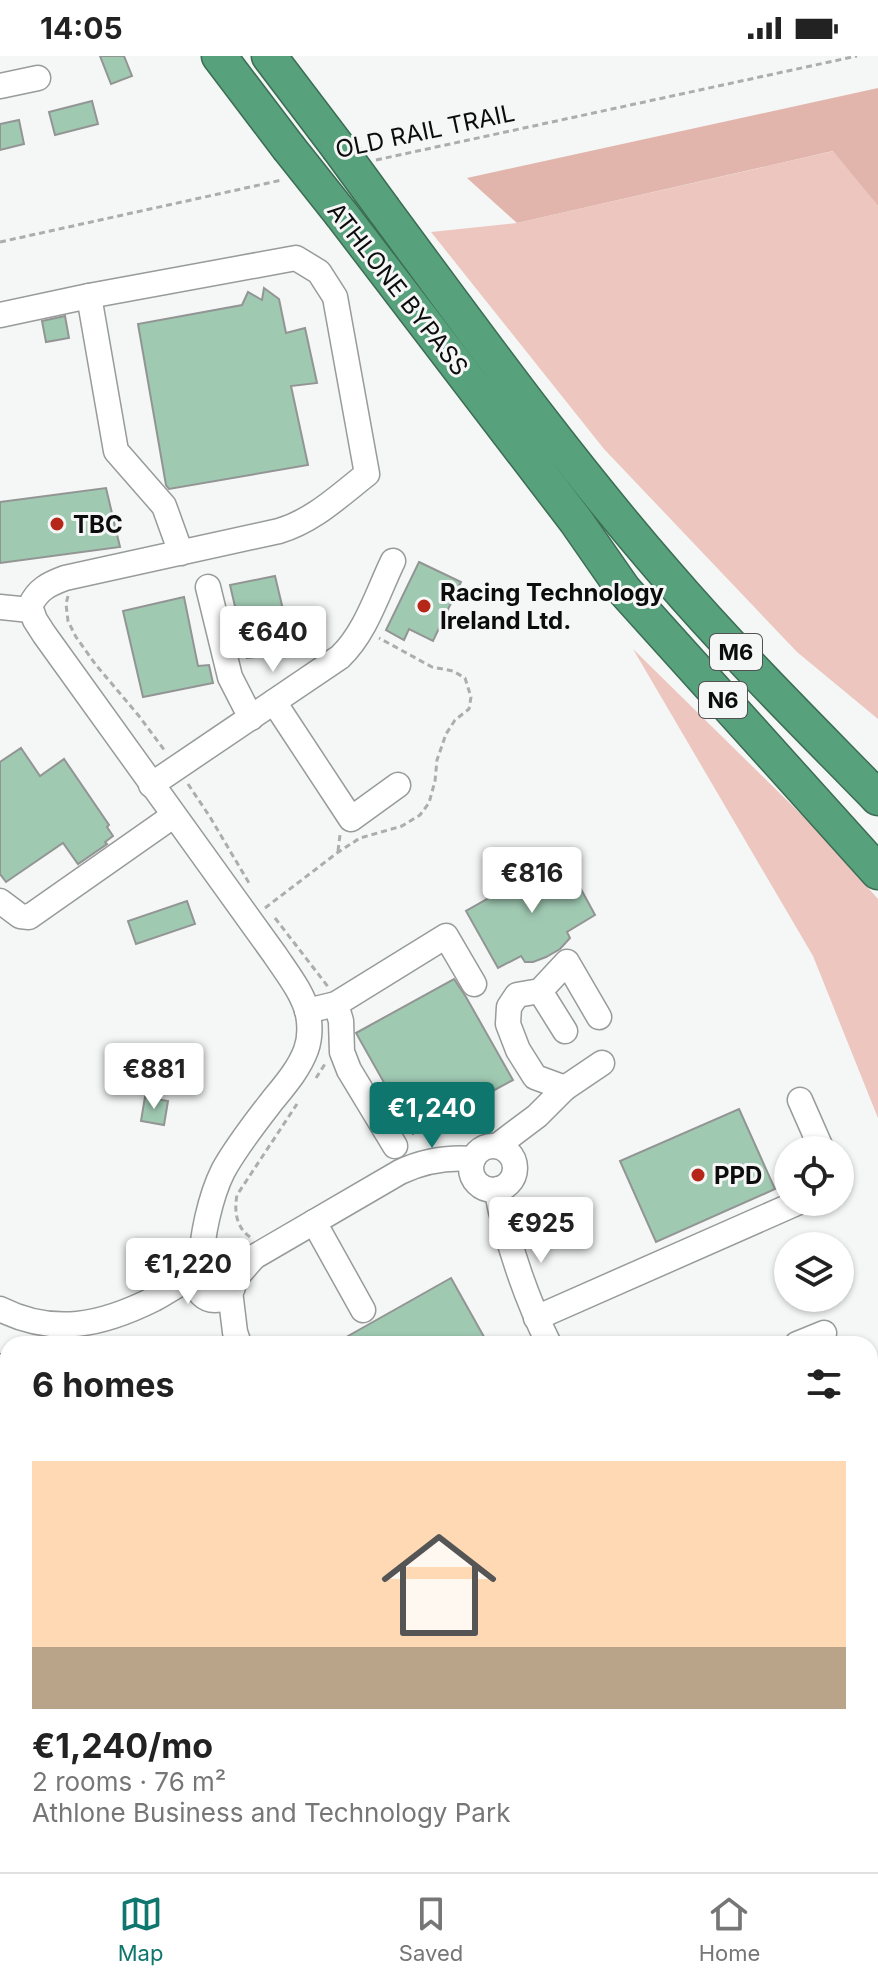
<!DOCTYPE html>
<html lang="en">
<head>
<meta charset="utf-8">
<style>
  :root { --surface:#fff; --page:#f6f6f6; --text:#222; --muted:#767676; --line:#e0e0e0; --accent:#0f766e }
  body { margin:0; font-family:Inter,sans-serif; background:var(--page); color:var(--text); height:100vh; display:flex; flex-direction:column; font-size:30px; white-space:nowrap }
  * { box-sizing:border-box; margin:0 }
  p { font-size:26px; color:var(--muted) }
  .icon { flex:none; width:44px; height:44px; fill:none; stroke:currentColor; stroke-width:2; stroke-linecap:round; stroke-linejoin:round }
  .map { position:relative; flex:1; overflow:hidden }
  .drawer { position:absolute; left:0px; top:1280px; width:878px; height:536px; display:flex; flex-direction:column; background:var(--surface); border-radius:24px 24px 0 0; box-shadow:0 2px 6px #0004 }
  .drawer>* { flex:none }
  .fabs { position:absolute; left:774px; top:1080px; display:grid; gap:16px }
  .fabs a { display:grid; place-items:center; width:80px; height:80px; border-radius:50%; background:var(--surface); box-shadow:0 2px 6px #0004; font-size:40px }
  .price { position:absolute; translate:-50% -68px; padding:0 18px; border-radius:8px; background:#fff; color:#222; font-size:26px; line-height:52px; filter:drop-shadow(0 2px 4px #0008) }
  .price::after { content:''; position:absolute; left:50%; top:48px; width:24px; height:18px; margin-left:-12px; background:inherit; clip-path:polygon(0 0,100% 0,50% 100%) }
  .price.on { background:var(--accent); color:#fff }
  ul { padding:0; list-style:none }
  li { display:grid; align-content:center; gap:16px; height:424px; padding:0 32px }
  li span { display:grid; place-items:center; height:248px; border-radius:0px; color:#555 }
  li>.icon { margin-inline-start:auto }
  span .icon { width:144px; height:144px; fill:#fffc; stroke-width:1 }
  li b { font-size:34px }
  h2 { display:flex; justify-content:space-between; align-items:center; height:96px; padding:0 32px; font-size:34px }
  .status { display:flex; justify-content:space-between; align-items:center; height:56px; padding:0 40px; background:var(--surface); direction:ltr }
  .status svg { height:22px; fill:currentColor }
  .dock { display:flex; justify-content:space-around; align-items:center; height:112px; border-top:2px solid var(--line); background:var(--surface); font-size:22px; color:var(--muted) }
  .dock a { display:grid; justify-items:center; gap:4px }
  .dock .on { color:var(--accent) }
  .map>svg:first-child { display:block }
</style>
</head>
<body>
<div class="status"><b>14:05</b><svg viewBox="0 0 49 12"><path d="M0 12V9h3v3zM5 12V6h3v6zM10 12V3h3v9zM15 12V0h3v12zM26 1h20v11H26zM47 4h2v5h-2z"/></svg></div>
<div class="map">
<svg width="878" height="1816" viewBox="0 0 878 1816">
  <rect width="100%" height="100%" fill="#f4f7f5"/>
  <g fill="#edc6bf">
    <polygon points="834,95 878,150 878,663 797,596 604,393 431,176 517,167"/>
    <polygon points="633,593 814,771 878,843 878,1062 813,900"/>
  </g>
  <polygon fill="#e2b5ac" points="878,32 878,150 833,95 517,167 467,122"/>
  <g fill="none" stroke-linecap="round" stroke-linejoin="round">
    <polyline stroke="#bb9088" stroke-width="5" points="75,1808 79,1816"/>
  </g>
  <g fill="#a0c9b2" stroke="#929594" stroke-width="2">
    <polygon points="100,0 124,0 132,20 111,28"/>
    <polygon points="92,45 98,68 55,79 49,56"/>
    <polygon points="19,64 24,88 0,94 0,68"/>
    <polygon points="264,232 279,243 286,277 305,272 317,327 291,330 308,409 169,433 166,429 138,268 242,249 248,236 262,244"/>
    <polygon points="65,260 69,282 46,286 42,265"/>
    <polygon points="106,432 120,491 0,507 0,446"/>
    <polygon points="419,506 461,526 433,585 409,573 404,584 386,574"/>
    <polygon points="275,520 290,583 266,587 266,600 247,602 230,529"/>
    <polygon points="184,541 198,610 209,609 213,627 143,641 123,555"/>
    <polygon points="21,692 40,720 64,703 109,769 107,771 113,780 105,786 107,788 78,808 63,787 6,826 0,818 0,706"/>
    <polygon points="563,800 595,859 567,876 570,882 560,893 546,901 533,906 525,906 521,900 498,912 466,855"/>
    <polygon points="187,845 195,868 136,888 128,865"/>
    <polygon points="454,923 466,941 513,1024 413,1078 356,977"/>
    <polygon points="145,1041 168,1045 164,1069 141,1065"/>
    <polygon points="739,1053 775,1133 656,1186 620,1105"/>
    <polygon points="451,1222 488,1288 334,1288"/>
  </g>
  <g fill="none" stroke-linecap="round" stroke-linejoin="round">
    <defs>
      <g id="minor">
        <polyline points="0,30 38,22"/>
        <polyline points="0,259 89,240"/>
        <path d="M 181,497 L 164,450 L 116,395 L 89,240 L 296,202 L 319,216 L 335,241 L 367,418 C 339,440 313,465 279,475 L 65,522 C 49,528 38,533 30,550 L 35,564 L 44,578 L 275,899 C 287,917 303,937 308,958 C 310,969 310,983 306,994 C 299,1013 285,1029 272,1045 C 255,1067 236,1091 223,1115 C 211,1139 200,1184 202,1211"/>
        <polyline points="208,531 230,621 251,662"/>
        <polyline points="0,551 30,554"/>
        <polyline points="274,646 351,763 398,729"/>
        <path d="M 151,729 L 340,601 C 366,576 377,538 393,505"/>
        <polyline points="0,845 20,860 29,861 173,760"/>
        <polyline points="540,935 565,975"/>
        <polyline points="336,948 341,965 342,996 349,1014 395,1090"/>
        <polyline points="307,955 336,948 446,880 474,928"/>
        <polyline points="565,1032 535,1021 518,994 508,968 509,951 517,939 540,935 567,906 599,961"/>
        <polyline points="800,1044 822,1094"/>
        <polyline points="497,1090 537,1060 565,1032 602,1007"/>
        <circle cx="493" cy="1112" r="22"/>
        <path d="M 498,1133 C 497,1146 502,1158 505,1170 C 516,1211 530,1250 549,1288"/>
        <polyline points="314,1166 363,1254"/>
        <circle cx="215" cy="1225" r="19"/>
        <path d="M 233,1225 L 254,1201 L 400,1116 C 423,1105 448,1101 473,1103"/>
        <polyline points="230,1235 235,1276 239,1288"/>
        <path d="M 0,1253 C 54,1280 102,1269 154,1243 C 169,1235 183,1225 197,1218"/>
        <polyline points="536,1262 799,1146"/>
        <polyline points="797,1288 824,1277"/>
        <polyline points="4,1310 8,1321"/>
        <polyline points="0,1369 8,1366"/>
        <polyline points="0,1405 8,1425"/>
        <polyline points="870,1460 878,1456"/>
        <polyline points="0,1518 8,1539"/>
        <polyline points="870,1615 878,1612"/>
        <polyline points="0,1692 0,1697"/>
        <polyline points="0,1770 0,1777"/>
        <polyline points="870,1777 878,1774"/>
        <polyline points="349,1808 358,1816"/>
        <polyline points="482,1808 484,1816"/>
        <polyline points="832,1808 836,1816"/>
        <polyline points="34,1816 34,1808"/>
        <polyline points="373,1816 382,1808"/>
      </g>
      <g id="highway">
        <polyline points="219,0 288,91"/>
        <polyline points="269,0 338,91"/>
        <path d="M 384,154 C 475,277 565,402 666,518 C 733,596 806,668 878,742"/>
        <polyline points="342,159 576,465 624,534 878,816"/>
      </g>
    </defs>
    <use href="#minor" stroke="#979b99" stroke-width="27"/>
    <use href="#highway" stroke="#3c6d54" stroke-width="37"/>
    <g stroke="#abaeac" stroke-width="3" stroke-dasharray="6 4" stroke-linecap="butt">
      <polyline points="376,104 857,0"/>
      <polyline points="0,186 282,124"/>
      <polyline points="68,540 66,548 68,565 76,581 96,609 139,660 165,695"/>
      <polyline points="188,728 210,761 249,827"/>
      <polyline points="338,795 340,779"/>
      <polyline points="265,852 337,797 360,782 402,770 420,759 429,747 435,725 437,704 446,678 455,664 469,653 471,641 465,622 453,615 432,611 379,582"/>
      <polyline points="275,862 329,932"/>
      <polyline points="316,1022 325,1008"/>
      <path d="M 250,1181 C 236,1171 234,1155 237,1139 L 297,1048"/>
    </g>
    <use href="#minor" stroke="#fff" stroke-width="24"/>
    <use href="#highway" stroke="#57a17c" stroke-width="34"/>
    <defs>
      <g id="highway-bridge">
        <polyline points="288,91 342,159"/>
        <polyline points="338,91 384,154"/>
      </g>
    </defs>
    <use href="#highway-bridge" stroke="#3c6d54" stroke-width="37" stroke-linecap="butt"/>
    <use href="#highway-bridge" stroke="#57a17c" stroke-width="34"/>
  </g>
  <g fill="#b52719" stroke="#f4f7f5" stroke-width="3">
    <circle cx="57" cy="468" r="8"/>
    <circle cx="424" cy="550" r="8"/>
    <circle cx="698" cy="1119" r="8"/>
  </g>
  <g text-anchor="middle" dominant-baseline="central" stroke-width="6" stroke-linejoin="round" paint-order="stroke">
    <g fill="#f4f7f5" stroke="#515251" stroke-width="2">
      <rect x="710" y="578" width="52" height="36" rx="6"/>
      <rect x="699" y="626" width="48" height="36" rx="6"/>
    </g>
    <g font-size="22" font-weight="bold" fill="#0b0c0b">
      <text x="736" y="596">M6</text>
      <text x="723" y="644">N6</text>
    </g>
    <g font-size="24" fill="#0b0c0b" stroke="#f4f7f5">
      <text transform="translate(425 75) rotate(-12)">OLD RAIL TRAIL</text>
      <text transform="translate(398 233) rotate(52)">ATHLONE BYPASS</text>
    </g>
    <g font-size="24" font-weight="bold" fill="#0b0c0b" stroke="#f4f7f5" text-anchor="start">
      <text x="73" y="468">TBC</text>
      <text x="440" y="536">Racing Technology<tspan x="440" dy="28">Ireland Ltd.</tspan></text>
      <text x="714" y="1119">PPD</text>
    </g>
  </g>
</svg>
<div class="fabs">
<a><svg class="icon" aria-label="locate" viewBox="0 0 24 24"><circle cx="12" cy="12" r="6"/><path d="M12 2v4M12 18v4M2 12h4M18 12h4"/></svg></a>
<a><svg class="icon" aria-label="layers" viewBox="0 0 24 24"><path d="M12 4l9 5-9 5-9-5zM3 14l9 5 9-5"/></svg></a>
</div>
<b class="price" style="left:273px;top:618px">€640</b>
<b class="price" style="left:532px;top:859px">€816</b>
<b class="price" style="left:154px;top:1055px">€881</b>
<b class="price on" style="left:432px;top:1094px">€1,240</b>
<b class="price" style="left:541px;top:1209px">€925</b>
<b class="price" style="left:188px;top:1250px">€1,220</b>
<section class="drawer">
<h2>6 homes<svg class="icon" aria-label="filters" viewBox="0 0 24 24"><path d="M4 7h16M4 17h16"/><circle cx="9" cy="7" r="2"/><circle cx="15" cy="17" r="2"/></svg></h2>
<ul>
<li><span style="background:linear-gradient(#ffd9b3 75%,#b9a48a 0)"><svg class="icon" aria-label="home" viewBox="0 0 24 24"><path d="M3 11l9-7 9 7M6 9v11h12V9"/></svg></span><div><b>€1,240/mo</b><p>2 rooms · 76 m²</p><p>Athlone Business and Technology Park</p></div></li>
</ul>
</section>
</div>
<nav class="dock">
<a class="on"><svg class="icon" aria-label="map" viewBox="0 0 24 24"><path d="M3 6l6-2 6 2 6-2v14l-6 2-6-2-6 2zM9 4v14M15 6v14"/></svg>Map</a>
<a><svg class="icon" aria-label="saved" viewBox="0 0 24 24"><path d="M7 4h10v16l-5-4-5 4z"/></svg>Saved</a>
<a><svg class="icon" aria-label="home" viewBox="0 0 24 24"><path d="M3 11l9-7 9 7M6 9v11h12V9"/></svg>Home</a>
</nav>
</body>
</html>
